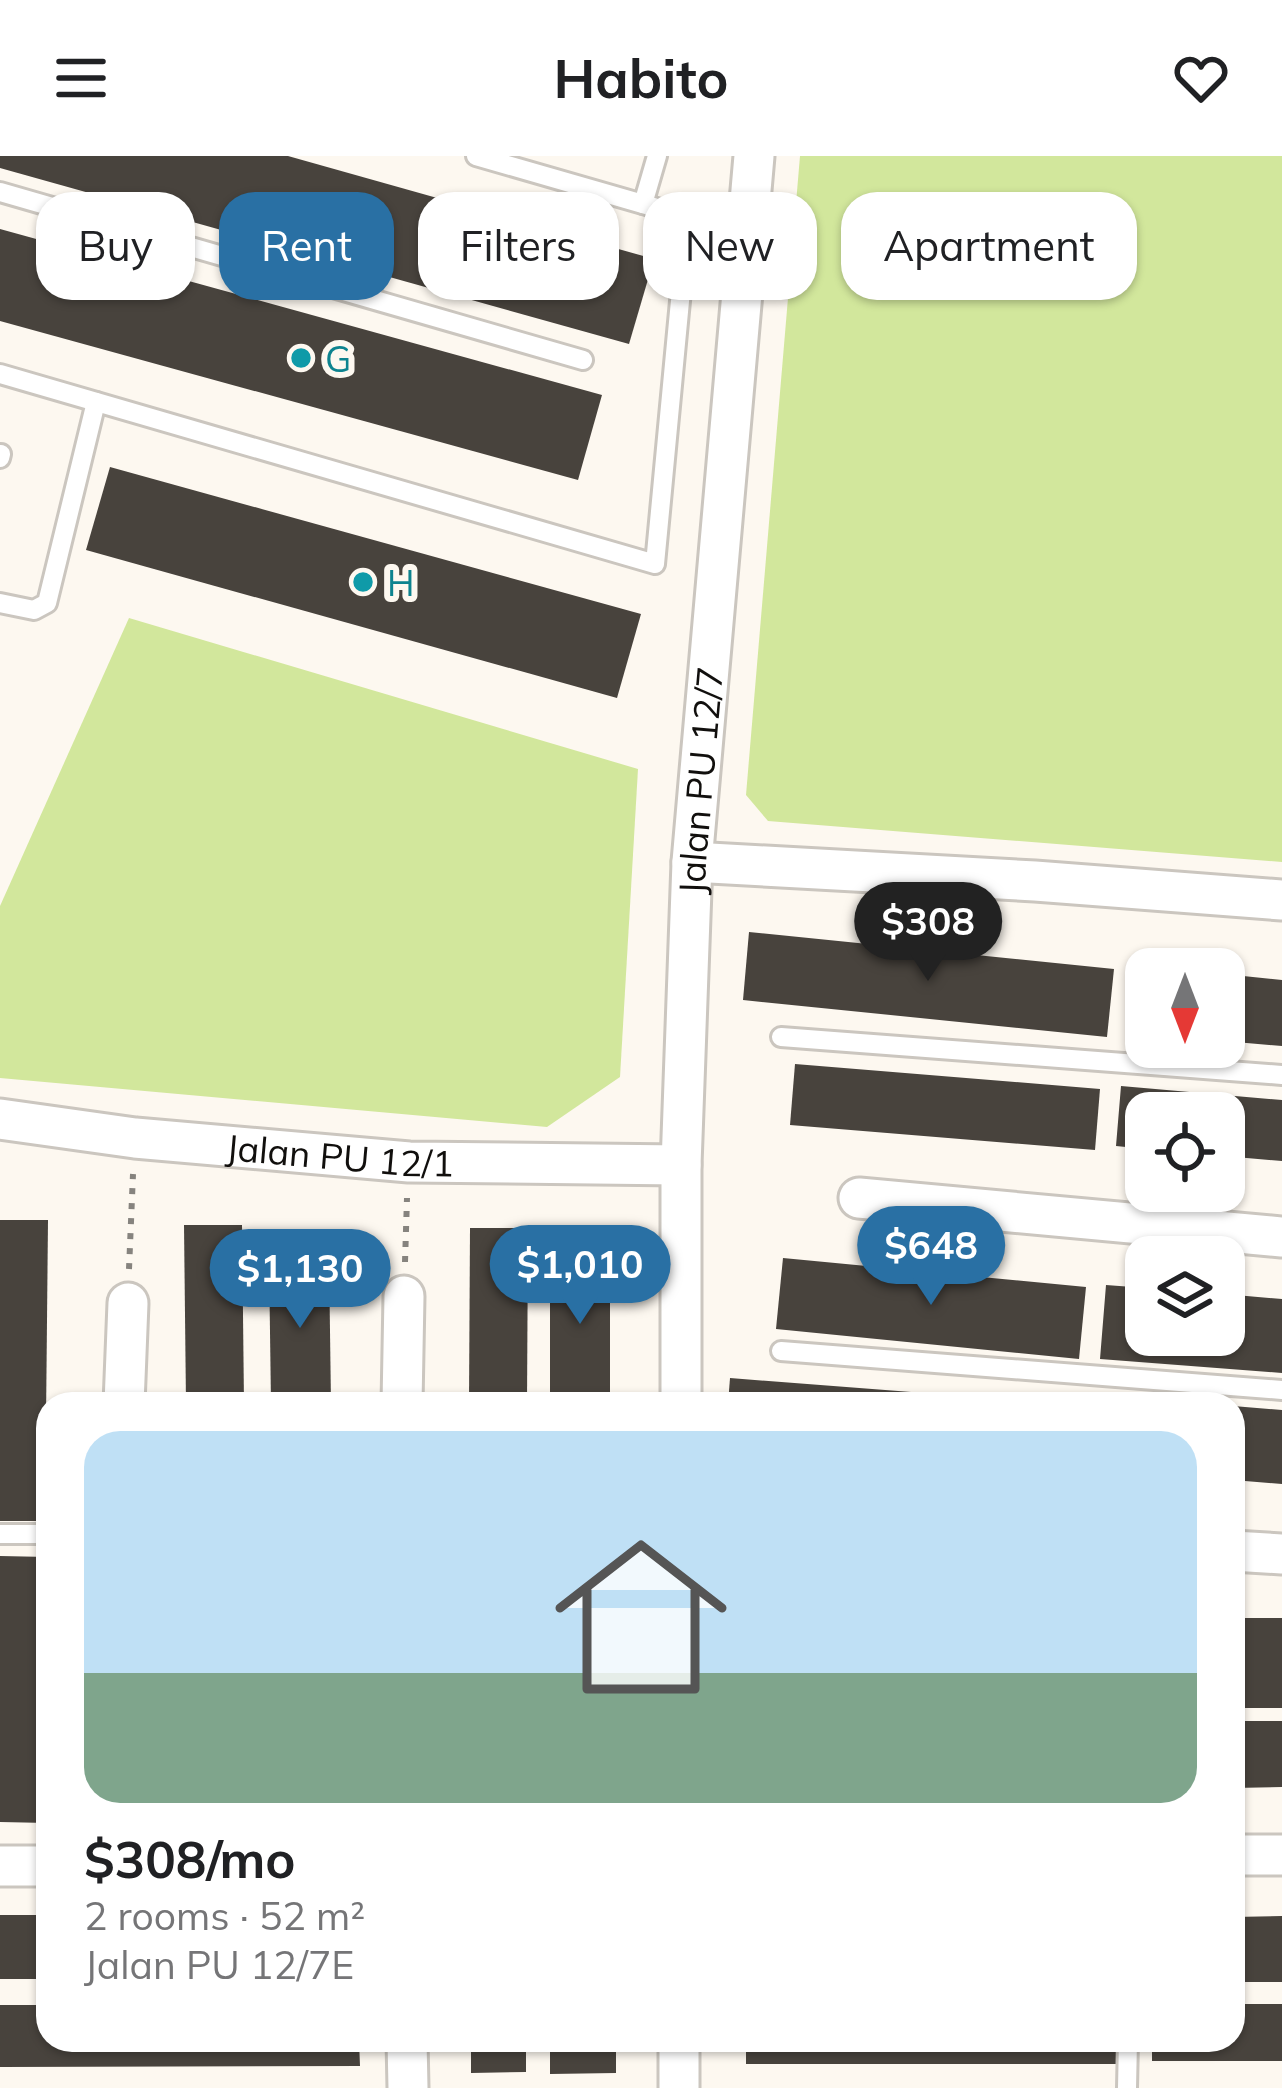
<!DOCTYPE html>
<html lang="en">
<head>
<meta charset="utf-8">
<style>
  :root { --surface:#fff; --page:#f2f2f2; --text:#202124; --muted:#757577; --accent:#2970a4 }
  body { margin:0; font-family:Mulish,sans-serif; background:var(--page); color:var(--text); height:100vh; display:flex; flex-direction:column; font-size:45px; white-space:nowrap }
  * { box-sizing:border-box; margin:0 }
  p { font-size:39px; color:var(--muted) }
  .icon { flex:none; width:66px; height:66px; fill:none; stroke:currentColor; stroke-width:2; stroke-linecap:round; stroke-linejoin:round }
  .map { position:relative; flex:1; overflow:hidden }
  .sheet { position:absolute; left:36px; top:1236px; width:1209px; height:660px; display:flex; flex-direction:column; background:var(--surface); border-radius:36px; box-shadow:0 3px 9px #0004 }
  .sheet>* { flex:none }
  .hud { position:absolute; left:36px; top:36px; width:1212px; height:108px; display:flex; gap:24px }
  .needle { width:78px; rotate:180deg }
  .tools { position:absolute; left:1125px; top:792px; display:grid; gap:24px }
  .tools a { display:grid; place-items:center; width:120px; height:120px; border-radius:24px; background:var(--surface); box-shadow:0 3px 9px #0004; font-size:60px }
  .price { position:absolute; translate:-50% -102px; padding:0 27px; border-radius:42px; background:var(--accent); color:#fff; font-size:39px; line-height:78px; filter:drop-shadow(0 3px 6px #0008) }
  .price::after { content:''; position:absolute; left:50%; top:72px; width:36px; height:27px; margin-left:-18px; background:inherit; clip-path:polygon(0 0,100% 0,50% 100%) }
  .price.current { background:#222; color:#fff }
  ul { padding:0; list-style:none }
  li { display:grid; align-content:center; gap:24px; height:636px; padding:0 48px }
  li span { display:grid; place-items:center; height:372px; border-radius:36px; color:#555 }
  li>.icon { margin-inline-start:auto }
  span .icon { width:216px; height:216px; fill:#fffc; stroke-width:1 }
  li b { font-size:51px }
  .chip { padding:0 42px; border-radius:36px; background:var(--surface); box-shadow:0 3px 9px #0004; font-size:42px; line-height:108px }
  .chip.current { background:var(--accent); color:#fff }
  header { display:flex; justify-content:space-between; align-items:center; height:156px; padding:0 48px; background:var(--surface); font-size:54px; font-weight:700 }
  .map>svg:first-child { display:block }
</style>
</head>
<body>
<header><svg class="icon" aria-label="menu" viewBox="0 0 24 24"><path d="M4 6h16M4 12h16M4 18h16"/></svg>Habito<svg class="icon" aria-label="heart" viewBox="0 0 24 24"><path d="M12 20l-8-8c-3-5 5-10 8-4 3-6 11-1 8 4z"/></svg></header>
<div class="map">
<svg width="1282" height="1932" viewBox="0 0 1282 1932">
  <rect width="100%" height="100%" fill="#fdf8f0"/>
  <g fill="#d2e79c">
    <polygon points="800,0 1282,0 1282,706 768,665 746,639"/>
    <polygon points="129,462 638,613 620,921 547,971 0,922 0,750"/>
  </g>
  <g fill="#48433d">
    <polygon points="0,0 288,0 654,103 629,188 0,12"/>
    <polygon points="0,73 602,239 578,324 0,165"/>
    <polygon points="110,311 641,458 617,542 86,394"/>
    <polygon points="749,776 1114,813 1107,881 743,844"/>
    <polygon points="1139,810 1146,811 1146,877 1132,876"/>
    <polygon points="1224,818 1282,824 1282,890 1224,885"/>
    <polygon points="795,908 1100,933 1095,994 790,969"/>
    <polygon points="1121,930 1282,944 1282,1005 1224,1000 1224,957 1146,957 1146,993 1116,990"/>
    <polygon points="0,1064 48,1064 45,1365 0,1365"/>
    <polygon points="184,1069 242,1069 244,1248 186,1248"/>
    <polygon points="470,1072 528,1072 527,1248 469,1248"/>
    <rect x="550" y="1094" width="60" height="154"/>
    <polygon points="329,1102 331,1248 271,1248 269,1103"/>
    <polygon points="783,1102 1086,1131 1079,1203 776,1173"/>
    <polygon points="1106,1129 1146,1132 1146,1179 1224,1179 1224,1138 1282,1143 1282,1217 1100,1203"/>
    <polygon points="730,1222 1027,1245 1027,1248 728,1248"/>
    <polygon points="1103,1241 1158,1245 1158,1248 1103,1248"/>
    <polygon points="1233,1250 1282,1254 1282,1328 1233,1324"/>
    <polygon points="0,1400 48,1401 48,1667 0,1666"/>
    <rect x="1233" y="1462" width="49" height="90"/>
    <polygon points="1233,1565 1282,1565 1282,1631 1233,1632"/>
    <rect x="0" y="1759" width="48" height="64"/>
    <polygon points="1282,1760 1282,1826 1233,1826 1233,1761"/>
    <polygon points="1233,1848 1282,1848 1282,1905 1152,1905 1152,1884 1233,1884"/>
    <polygon points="0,1849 48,1849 48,1884 359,1884 360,1910 0,1911"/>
    <polygon points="471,1884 526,1884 526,1916 471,1917"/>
    <polygon points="550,1884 616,1884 616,1917 550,1918"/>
    <rect x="746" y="1884" width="374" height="24"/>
  </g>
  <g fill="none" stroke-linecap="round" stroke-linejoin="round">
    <defs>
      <g id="lane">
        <polyline points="0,36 583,204"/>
        <polyline points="643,48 657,0"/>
        <polyline points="0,218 655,408 688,61 476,0"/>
        <polyline points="0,302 1,298"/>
        <polyline points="0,447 34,454 47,447 96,246"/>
        <polyline points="781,881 1282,919"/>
        <polyline points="781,1195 1282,1234"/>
        <polyline points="0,1378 48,1378"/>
        <polyline points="1127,1932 1128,1884"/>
      </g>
      <g id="street">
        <polyline points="692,706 1035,725 1282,744"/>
        <path id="s1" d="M 0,963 L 135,982 L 409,1006 L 681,1009"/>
        <polyline points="859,1042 1282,1081"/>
        <polyline points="124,1248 128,1147"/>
        <polyline points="402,1248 404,1140"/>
        <path id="s2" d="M 681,1248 L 681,1009 L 692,706 L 754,0"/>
        <polyline points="1233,1395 1282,1398"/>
        <polyline points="1233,1699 1282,1699"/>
        <polyline points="0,1710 48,1710"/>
        <polyline points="407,1884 408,1932"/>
        <polyline points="679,1932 679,1884"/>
      </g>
    </defs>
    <use href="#lane" stroke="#cbc6bf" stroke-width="24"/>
    <use href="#street" stroke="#cbc6bf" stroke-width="45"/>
    <g stroke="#86837e" stroke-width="6" stroke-dasharray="6 9" stroke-linecap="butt">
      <polyline points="405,1106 407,1042"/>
      <polyline points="129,1113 133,1018"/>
    </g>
    <use href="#lane" stroke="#fff" stroke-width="18"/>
    <use href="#street" stroke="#fff" stroke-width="39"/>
  </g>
  <g fill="#0f9aa8" stroke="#fdf8f0" stroke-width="4.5">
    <circle cx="301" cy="202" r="12"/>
    <circle cx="363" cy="426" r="12"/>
  </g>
  <g text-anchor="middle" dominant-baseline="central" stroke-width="12" stroke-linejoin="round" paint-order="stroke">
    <g font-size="36" fill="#0d838f" stroke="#fdf8f0" text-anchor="start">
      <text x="325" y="202">G</text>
      <text x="387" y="426">H</text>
    </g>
    <g font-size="36" fill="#110f0d" stroke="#fdf8f0">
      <text stroke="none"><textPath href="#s2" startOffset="624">Jalan PU 12/7</textPath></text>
      <text stroke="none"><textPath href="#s1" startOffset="342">Jalan PU 12/1</textPath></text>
    </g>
  </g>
</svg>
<div class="tools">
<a><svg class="needle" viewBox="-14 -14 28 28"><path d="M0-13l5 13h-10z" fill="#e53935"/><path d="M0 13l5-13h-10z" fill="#757577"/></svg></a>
<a><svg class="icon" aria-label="locate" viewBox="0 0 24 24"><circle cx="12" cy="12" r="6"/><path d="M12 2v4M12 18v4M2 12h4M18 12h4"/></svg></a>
<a><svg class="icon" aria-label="layers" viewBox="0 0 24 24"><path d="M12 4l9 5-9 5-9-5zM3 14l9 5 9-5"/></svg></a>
</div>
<b class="price current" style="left:928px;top:828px">$308</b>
<b class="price" style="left:931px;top:1152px">$648</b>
<b class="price" style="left:580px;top:1171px">$1,010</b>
<b class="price" style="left:300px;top:1175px">$1,130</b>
<div class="hud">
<a class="chip">Buy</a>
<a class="chip current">Rent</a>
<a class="chip">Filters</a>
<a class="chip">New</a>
<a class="chip">Apartment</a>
</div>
<section class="sheet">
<ul>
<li><span style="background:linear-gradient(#bfe0f5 65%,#7fa58c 0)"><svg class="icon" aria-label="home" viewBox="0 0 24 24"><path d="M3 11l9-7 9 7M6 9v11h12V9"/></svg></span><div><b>$308/mo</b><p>2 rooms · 52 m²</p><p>Jalan PU 12/7E</p></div></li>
</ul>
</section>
</div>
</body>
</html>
